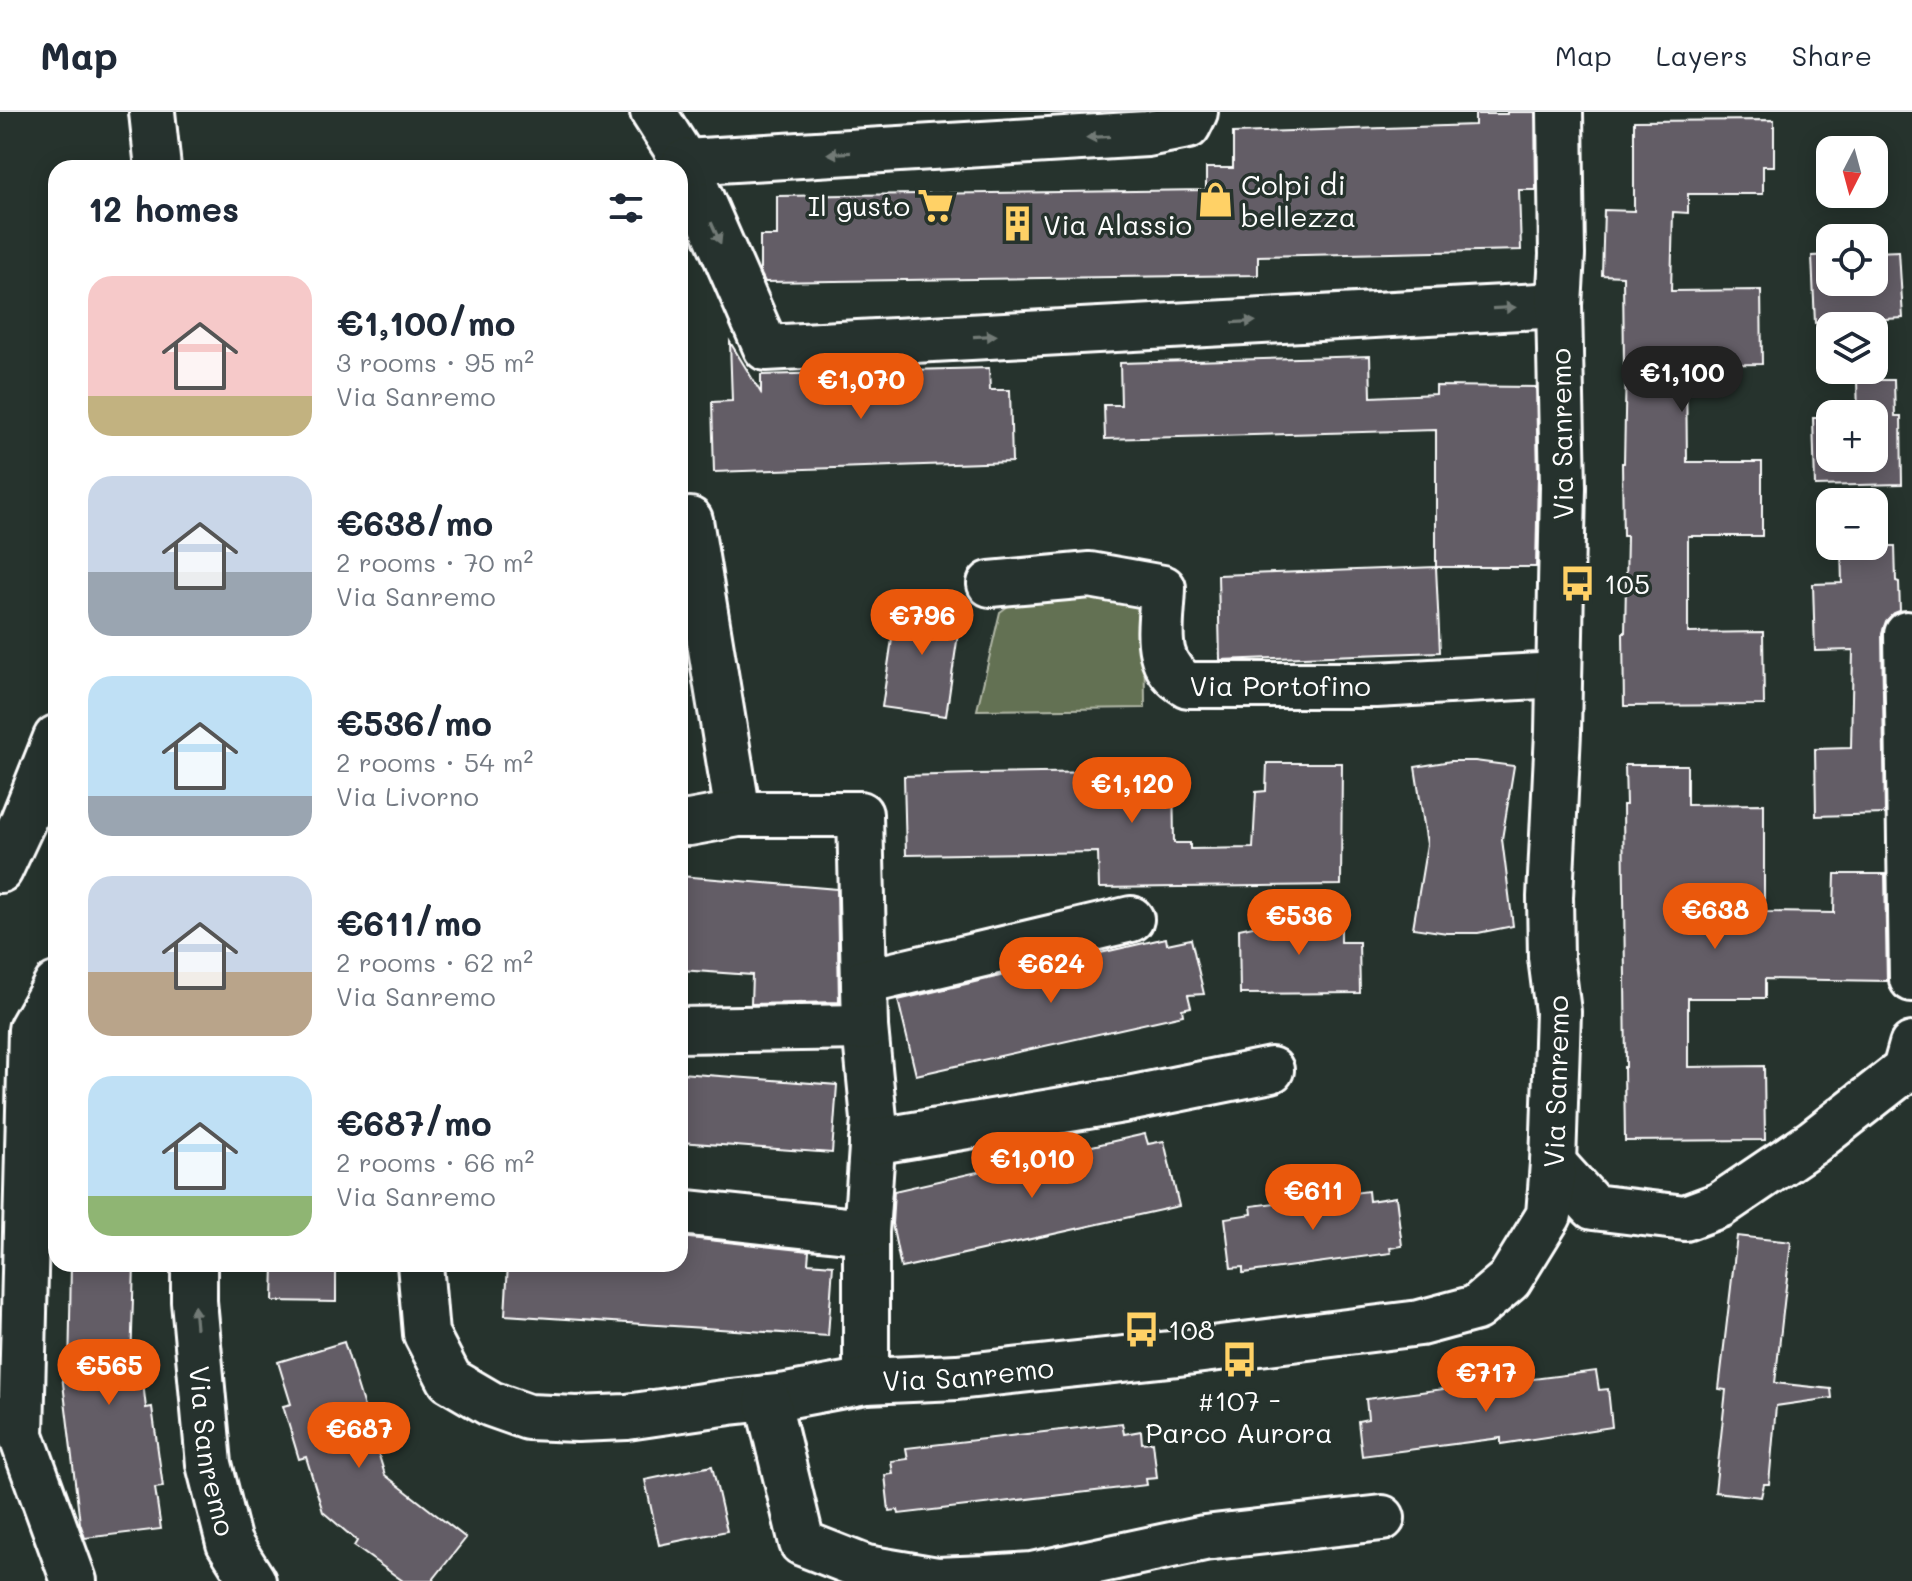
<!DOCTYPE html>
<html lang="en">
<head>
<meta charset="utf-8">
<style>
  :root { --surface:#fff; --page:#f2f2f3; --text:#1f2937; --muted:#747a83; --line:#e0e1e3; --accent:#ea580c }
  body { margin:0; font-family:Mali,sans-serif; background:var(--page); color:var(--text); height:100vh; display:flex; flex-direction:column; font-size:30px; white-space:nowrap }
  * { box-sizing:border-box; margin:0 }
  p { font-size:26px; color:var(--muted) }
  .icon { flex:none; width:44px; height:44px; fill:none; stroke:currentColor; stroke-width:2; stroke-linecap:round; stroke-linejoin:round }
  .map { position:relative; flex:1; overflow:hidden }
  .sheet { position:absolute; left:48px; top:48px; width:640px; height:1112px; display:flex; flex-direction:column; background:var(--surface); border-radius:24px; box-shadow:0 4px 20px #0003 }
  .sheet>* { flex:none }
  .needle { width:52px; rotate:186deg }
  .controls { position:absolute; left:1816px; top:24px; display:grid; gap:16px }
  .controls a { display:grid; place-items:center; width:72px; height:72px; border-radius:16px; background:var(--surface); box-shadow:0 4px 20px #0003; font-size:40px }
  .price { position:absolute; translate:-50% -68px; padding:0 18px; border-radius:28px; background:var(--accent); color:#fff; font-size:26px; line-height:52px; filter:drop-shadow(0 2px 4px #0008) }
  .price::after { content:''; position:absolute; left:50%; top:48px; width:24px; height:18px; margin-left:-12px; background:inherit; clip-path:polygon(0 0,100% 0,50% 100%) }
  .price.active { background:#222; color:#fff }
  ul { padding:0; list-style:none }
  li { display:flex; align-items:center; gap:24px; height:200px; padding:0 40px }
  li span { display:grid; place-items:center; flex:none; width:224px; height:160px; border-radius:24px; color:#555 }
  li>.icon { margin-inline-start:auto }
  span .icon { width:96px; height:96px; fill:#fffc; stroke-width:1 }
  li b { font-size:34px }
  h2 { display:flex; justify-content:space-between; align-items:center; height:96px; padding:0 40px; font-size:34px }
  header { display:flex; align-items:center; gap:48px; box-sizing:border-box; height:112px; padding:0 40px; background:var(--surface); border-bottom:2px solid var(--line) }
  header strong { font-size:38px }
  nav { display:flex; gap:44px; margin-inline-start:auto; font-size:28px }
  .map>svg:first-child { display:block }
</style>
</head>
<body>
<header>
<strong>Map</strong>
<nav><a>Map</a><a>Layers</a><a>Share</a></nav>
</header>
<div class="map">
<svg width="1912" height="1469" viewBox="0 0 1912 1469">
  <rect width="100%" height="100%" fill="#26332d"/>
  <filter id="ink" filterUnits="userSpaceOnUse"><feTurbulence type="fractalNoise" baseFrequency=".0125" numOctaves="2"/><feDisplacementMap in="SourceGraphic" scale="16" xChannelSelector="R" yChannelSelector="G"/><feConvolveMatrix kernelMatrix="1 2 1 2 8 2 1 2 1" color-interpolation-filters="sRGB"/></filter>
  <g filter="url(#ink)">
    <polygon fill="#647152" stroke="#b2b8a8" stroke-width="2" points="1031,477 1128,481 1144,496 1145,596 977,598 1000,500"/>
    <g fill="#645d66" stroke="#fff" stroke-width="2">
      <polygon points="1507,0 1535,0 1536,78 1519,78 1521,138 1258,144 1258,163 765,170 760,160 760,124 777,124 777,84 1206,78 1206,56 1233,56 1233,21 1475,13 1475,2 1507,2"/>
      <polygon points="1774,8 1774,54 1763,54 1763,82 1688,82 1688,101 1673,100 1671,179 1761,178 1762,252 1686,253 1687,350 1762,350 1762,424 1688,424 1688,521 1763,520 1764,593 1624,594 1623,521 1625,521 1627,424 1623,424 1622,351 1624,351 1626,253 1624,253 1623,164 1602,163 1604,98 1634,99 1634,9"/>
      <polygon points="1899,139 1903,206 1815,211 1812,144 1830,143 1830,170 1874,170 1874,140"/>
      <polygon points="730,230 761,281 761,263 829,261 828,269 910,266 910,258 989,256 990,278 1010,278 1012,350 714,360 712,290 732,289"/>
      <polygon points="1370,244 1371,285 1436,282 1436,274 1536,275 1538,364 1536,455 1436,455 1436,318 1105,327 1104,293 1121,293 1120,251"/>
      <polygon points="1857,268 1894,268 1895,304 1901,304 1902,372 1815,374 1813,306 1830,306 1830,346 1874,346 1874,302 1858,302"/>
      <polygon points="1841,434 1895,434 1896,469 1899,470 1900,499 1894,501 1886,509 1882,522 1885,702 1816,704 1815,637 1851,636 1853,538 1815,539 1813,472 1842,471"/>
      <polygon points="1436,455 1440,540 1220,548 1218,463"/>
      <polygon points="898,486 962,495 946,604 882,595"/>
      <polygon points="1451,649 1475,649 1514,654 1502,727 1513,814 1478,821 1447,821 1413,816 1427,732 1415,655"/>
      <polygon points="1267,651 1342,651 1341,773 1099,776 1098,740 906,743 904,664 974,662 1173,659 1174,731 1190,731 1190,737 1253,736 1256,680 1266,679"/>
      <polygon points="1625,653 1687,653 1687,693 1764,692 1764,800 1834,801 1835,762 1885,762 1887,869 1765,867 1765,886 1688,886 1688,955 1764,954 1765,1028 1625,1029 1624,955 1626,955 1623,693 1626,693"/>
      <polygon points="680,764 837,777 839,890 751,892 752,863 680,858"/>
      <polygon points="1341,795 1341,830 1359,830 1360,881 1240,882 1239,817"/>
      <polygon points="1166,826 1167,832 1191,827 1204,882 1188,883 1191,895 1182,897 1183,903 916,963 898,888 1013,861 1014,867 1076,854 1074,847"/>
      <polygon points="680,961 837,973 832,1041 680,1030"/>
      <polygon points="1145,1022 1148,1032 1164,1029 1179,1094 901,1156 892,1112 894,1079"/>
      <polygon points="1368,1079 1369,1089 1396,1085 1402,1134 1390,1136 1391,1141 1243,1161 1243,1155 1231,1156 1225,1106 1252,1102 1251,1094"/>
      <polygon points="1737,1124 1791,1130 1775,1271 1831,1277 1832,1286 1776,1294 1769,1372 1764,1372 1761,1385 1715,1380 1726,1278 1719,1277"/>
      <polygon points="680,1125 809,1139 808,1151 833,1153 828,1224 505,1203 508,1152 680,1152"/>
      <polygon points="71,1152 134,1152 131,1254 141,1253 146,1296 152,1295 163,1375 155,1376 161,1417 85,1426 80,1411 62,1263 69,1262"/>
      <polygon points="274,1152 336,1152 336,1190 273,1189"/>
      <polygon points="344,1230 385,1363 466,1426 432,1469 403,1469 354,1434 357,1429 323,1400 306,1345 299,1347 283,1294 291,1292 278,1250"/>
      <polygon points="1596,1259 1599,1278 1608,1277 1612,1315 1501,1332 1501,1326 1362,1344 1358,1309 1368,1307 1366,1287 1467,1274 1493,1271 1493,1272"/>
      <polygon points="1122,1311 1124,1322 1141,1319 1142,1331 1153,1330 1157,1366 1146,1367 1147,1373 899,1402 898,1398 889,1399 885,1363 893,1362 891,1349 908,1347 906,1336"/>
      <polygon points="712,1354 727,1419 659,1433 645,1368"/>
    </g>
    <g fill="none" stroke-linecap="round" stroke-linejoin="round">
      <defs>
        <g id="minor">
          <polyline points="653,0 685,50 766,236 1559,193"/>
          <polyline points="685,50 1147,22 1188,14 1195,0"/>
          <polyline points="690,408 738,702"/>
          <path id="s1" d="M 990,472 L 1090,463 L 1163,476 C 1162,513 1150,552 1188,573 L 1376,573 L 1559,563"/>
          <polyline points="1907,522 1912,867"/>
          <polyline points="680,711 689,711 738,702 860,702 865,915 874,1007 866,1120 866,1269"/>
          <polyline points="864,870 1131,807"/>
          <polyline points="56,873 31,917 21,1323 74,1469"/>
          <polyline points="680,918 865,915"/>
          <polyline points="872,1030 1123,988 1271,958"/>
          <polyline points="1553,1051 1593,1095 1685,1106 1720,1093 1813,1030 1905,958 1912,933"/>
          <polyline points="680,1100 866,1120"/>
          <path id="s2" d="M 194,1152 L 194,1189 L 209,1352 L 229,1431 L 253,1469"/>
          <path id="s3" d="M 420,1152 L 426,1222 L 450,1268 L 491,1292 L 528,1305 L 577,1307 L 627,1305 L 730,1290 L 786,1284 L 866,1269 L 957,1265 L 1021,1258 L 1179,1241 L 1420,1211 L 1476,1196 L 1509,1168 L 1549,1103 L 1553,1051 L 1558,900 L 1551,845 L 1550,785 L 1558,620 L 1563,375 L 1559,193 L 1562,143 L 1560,0"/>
          <polyline points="767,1286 802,1431 866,1456 937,1468 985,1466 1032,1463 1204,1426 1382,1406"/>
        </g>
        <g id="major">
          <polyline points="152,0 158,56"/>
          <polyline points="0,758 22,711 56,626"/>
        </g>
      </defs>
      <use href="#minor" stroke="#fff" stroke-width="50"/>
      <use href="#major" stroke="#fff" stroke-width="50"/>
      <use href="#minor" stroke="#26332d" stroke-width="44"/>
      <use href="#major" stroke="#26332d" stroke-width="44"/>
    </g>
    <defs><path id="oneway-solid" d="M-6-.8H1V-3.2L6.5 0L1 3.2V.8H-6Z" transform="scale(2)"/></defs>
    <g fill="#727a76">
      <use href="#oneway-solid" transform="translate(1098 25) rotate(177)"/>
      <use href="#oneway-solid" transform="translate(839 41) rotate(177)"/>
      <use href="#oneway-solid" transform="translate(716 121) rotate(66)"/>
      <use href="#oneway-solid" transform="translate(1504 196) rotate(-3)"/>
      <use href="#oneway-solid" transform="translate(1244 210) rotate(-3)"/>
      <use href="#oneway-solid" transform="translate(985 224) rotate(-3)"/>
      <use href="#oneway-solid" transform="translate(195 1205) rotate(-95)"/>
    </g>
  </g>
  <defs>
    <symbol id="shop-bare" viewBox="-9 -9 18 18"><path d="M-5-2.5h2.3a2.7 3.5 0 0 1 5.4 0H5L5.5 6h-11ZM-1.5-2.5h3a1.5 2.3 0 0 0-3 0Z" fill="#ffd166" stroke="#26332d" stroke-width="2.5" paint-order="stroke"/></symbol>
    <symbol id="supermarket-bare" viewBox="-9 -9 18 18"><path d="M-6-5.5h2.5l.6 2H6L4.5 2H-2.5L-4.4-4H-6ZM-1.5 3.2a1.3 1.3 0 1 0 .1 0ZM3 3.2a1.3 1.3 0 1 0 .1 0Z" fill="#ffd166" stroke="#26332d" stroke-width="2.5" paint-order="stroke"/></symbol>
    <symbol id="building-bare" viewBox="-9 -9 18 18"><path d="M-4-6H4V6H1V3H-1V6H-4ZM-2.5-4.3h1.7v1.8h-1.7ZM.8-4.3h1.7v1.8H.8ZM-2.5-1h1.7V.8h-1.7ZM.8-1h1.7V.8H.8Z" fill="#ffd166" stroke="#26332d" stroke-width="2.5" paint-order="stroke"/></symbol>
    <symbol id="bus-bare" viewBox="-9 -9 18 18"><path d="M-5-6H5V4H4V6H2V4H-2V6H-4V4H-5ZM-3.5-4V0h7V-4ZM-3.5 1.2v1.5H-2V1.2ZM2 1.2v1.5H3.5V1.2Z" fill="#ffd166" stroke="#26332d" stroke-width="2.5" paint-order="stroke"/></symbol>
  </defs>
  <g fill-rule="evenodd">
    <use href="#shop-bare" x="1190" y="62" width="51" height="51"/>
    <use href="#supermarket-bare" x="910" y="68" width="51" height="51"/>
    <use href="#building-bare" x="992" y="86" width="51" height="51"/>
    <use href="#bus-bare" x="1552" y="446" width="51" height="51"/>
    <use href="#bus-bare" x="1116" y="1192" width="51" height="51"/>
    <use href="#bus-bare" x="1214" y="1222" width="51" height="51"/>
  </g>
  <g text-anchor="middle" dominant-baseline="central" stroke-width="7" stroke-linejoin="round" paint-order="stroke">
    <g font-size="28" fill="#fff" stroke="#26332d" text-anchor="start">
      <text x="1241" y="72">Colpi di<tspan x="1241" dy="32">bellezza</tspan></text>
      <text x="910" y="93" text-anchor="end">Il gusto</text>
      <text x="1043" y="112">Via Alassio</text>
      <text x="1604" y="471">105</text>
      <text x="1168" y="1217">108</text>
      <text x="1239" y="1288" text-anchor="middle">#107 -<tspan x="1239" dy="32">Parco Aurora</tspan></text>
    </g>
    <g font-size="28" fill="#fff" stroke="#26332d">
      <text transform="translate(1561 322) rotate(-91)">Via Sanremo</text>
      <text stroke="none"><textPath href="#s1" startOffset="374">Via Portofino</textPath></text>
      <text stroke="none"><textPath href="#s3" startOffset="1418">Via Sanremo</textPath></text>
      <text stroke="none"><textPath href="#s3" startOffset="652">Via Sanremo</textPath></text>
      <text stroke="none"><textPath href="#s2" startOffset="188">Via Sanremo</textPath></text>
    </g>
  </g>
</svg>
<div class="controls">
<a><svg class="needle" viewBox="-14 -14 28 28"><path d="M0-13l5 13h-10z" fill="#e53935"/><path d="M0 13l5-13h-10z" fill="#747a83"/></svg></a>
<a><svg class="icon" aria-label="locate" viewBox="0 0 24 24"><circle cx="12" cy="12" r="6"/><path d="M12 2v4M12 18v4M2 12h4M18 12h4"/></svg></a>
<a><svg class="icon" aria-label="layers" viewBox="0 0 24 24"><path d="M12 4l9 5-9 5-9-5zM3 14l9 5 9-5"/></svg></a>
<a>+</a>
<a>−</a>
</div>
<b class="price active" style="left:1682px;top:302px">€1,100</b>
<b class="price" style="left:861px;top:309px">€1,070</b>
<b class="price" style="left:922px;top:545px">€796</b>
<b class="price" style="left:1132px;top:713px">€1,120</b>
<b class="price" style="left:1715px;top:839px">€638</b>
<b class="price" style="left:1299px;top:845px">€536</b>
<b class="price" style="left:1051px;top:893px">€624</b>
<b class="price" style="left:1032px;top:1088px">€1,010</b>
<b class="price" style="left:1313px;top:1120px">€611</b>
<b class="price" style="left:109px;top:1295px">€565</b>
<b class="price" style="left:1486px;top:1302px">€717</b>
<b class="price" style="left:359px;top:1358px">€687</b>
<section class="sheet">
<h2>12 homes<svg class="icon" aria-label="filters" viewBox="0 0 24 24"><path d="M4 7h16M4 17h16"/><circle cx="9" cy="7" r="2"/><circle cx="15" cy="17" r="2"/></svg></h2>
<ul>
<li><span style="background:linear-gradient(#f6c9c9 75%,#c2b280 0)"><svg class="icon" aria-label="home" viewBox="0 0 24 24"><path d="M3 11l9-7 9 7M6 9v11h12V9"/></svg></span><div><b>€1,100/mo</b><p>3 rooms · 95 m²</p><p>Via Sanremo</p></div></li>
<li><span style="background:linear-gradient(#c9d6e8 60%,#9aa5b1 0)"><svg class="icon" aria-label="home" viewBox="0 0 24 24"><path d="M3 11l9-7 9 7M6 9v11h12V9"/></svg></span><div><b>€638/mo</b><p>2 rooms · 70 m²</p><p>Via Sanremo</p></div></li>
<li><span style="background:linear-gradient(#bfe0f5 75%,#9aa5b1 0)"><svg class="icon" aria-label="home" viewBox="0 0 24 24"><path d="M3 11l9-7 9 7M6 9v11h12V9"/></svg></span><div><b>€536/mo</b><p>2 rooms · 54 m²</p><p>Via Livorno</p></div></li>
<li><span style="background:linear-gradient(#c9d6e8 60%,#b9a48a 0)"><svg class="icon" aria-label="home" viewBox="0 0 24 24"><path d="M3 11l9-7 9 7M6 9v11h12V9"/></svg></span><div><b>€611/mo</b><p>2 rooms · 62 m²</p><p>Via Sanremo</p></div></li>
<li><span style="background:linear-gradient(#bfe0f5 75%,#8fb573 0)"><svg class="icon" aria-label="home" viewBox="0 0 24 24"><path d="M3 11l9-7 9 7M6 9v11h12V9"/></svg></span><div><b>€687/mo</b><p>2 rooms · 66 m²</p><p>Via Sanremo</p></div></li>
</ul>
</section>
</div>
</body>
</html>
